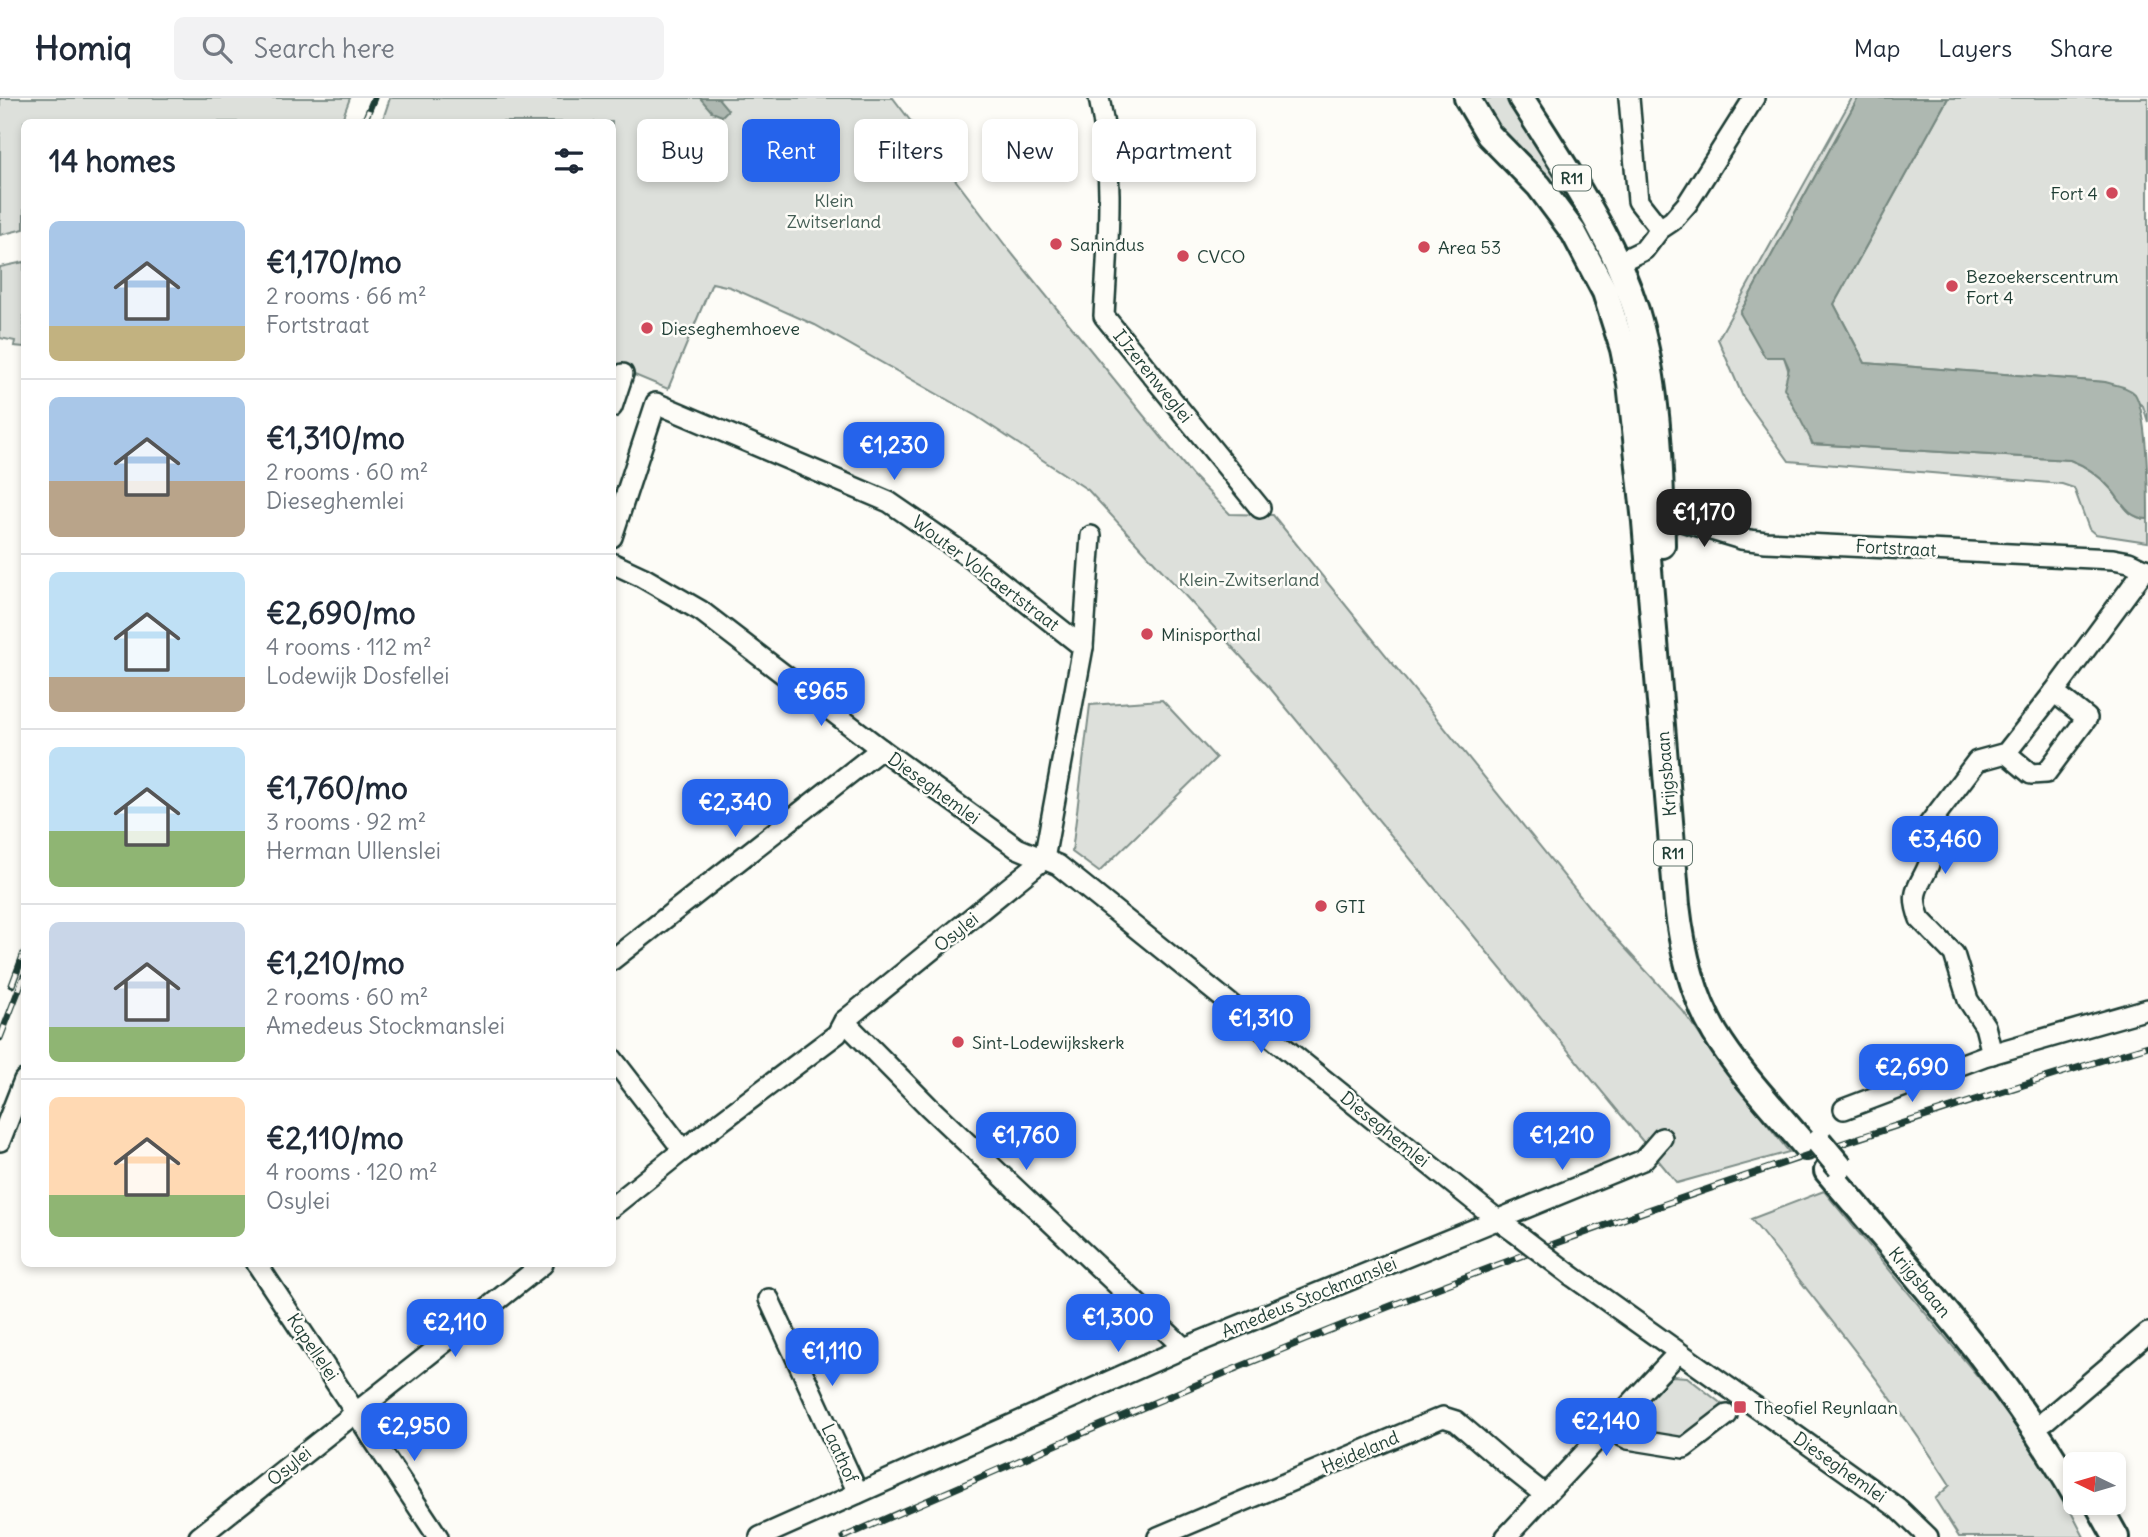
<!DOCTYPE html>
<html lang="en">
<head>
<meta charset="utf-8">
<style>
  :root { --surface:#fff; --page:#f2f2f3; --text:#1f2937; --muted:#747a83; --line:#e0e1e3; --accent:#2563eb }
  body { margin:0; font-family:Delius,sans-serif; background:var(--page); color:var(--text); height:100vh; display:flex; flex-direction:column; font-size:26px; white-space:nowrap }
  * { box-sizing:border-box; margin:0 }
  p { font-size:23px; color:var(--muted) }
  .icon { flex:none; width:38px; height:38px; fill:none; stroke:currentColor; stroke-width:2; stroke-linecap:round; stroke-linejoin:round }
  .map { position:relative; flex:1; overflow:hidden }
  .sheet { position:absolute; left:21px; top:21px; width:595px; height:1148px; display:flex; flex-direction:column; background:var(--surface); border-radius:10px; box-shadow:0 4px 10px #0003 }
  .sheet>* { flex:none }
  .top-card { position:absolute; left:637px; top:21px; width:665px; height:63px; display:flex; gap:14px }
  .needle { width:46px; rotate:275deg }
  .tools { position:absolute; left:2063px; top:1354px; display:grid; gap:14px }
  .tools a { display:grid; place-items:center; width:63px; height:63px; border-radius:10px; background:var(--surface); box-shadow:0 4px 10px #0003; font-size:35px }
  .price { position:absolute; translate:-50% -60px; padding:0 16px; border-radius:14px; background:var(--accent); color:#fff; font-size:23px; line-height:46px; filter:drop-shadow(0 2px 4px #0008) }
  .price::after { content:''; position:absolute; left:50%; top:42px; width:21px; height:16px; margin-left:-10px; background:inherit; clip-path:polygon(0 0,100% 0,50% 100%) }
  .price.selected { background:#222; color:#fff }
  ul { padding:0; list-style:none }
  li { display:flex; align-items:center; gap:21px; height:175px; padding:0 28px }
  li+li { border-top:2px solid var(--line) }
  li span { display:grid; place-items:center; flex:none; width:196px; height:140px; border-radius:10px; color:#555 }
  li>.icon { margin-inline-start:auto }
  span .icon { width:84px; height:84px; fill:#fffc; stroke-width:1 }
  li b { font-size:30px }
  h2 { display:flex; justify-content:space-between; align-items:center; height:84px; padding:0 28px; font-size:30px }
  .chip { padding:0 24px; border-radius:10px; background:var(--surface); box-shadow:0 4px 10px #0003; font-size:24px; line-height:63px }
  .chip.selected { background:var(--accent); color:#fff }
  header { display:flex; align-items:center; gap:42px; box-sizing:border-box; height:98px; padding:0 35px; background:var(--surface); border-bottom:2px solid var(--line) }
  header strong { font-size:33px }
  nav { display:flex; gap:38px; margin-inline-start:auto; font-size:24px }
  .search { width:490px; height:63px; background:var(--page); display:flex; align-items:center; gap:18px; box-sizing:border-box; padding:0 24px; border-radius:10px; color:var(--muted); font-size:26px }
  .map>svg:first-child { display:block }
</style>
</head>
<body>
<header>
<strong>Homiq</strong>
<div class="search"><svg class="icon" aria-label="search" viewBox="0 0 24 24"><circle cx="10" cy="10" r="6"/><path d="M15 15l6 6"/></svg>Search here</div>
<nav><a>Map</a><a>Layers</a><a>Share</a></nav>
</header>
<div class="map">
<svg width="2148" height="1439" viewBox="0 0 2148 1439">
  <rect width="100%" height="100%" fill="#fdfcf7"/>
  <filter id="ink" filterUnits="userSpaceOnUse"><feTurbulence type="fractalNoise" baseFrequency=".0143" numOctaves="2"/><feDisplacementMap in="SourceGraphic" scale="14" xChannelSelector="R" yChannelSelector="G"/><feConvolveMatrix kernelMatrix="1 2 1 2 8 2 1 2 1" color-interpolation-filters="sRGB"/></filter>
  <g filter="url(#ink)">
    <g fill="#dde0db" stroke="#7e8e88" stroke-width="2">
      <polygon points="0,0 350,0 341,24 24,24 24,131 0,137"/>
      <polygon points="390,0 893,0 1005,147 1192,377 1230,416 1273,417 1601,824 1683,913 1720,966 1789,1054 1677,1085 1270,590 1088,392 976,318 815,227 730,189 712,185 668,291 613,268 612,24 382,24"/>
      <polygon points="1471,0 1506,0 1541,53 1615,178 1623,211"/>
      <path d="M 1852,0 L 1858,0 L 1740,215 L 1784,259 L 1812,346 L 2070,362 C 2087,368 2099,377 2111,391 C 2123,405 2127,420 2148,421 L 2148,444 L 2095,436 L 2089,431 L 2074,390 L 2062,386 L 1789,363 L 1743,299 L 1718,241 Z"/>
      <polygon points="1948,0 2148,0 2148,324 2143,308 2105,284 1865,265 1834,206"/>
      <polygon points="24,164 24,249 14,248 15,243 0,240 0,169"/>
      <polygon points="1162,602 1216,660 1099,774 1072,754 1090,607"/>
      <path d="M 1824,1093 L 1995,1299 L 2055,1383 L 2084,1439 L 1959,1439 L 1935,1401 L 1950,1387 C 1890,1293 1820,1208 1751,1121 Z"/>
      <polygon points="1672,1278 1687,1279 1723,1307 1681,1339 1641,1335 1632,1319"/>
    </g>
    <g fill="#aeb8b1" stroke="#75877f" stroke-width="2">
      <polygon points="700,0 718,0 728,12 722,18 712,14"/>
      <path d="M 1858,0 L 1948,0 L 1834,206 L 1865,265 L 2105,284 C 2115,287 2127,288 2135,296 C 2148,317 2148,392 2148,421 C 2127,420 2123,405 2111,391 C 2099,377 2087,368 2070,362 L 1813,346 L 1784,290 L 1789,270 L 1784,259 L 1765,259 L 1740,215 Z"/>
    </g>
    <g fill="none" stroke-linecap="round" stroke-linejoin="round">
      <defs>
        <g id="minor">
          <path d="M 1099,0 C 1115,72 1108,145 1104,218 L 1260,410"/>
          <polyline points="1629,0 1638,103 1660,131"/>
          <polyline points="1617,165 1644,152 1660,131 1672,123 1687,106 1754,0"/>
          <polyline points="612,309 623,276"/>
          <polyline points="1647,424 1678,422 1741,441 1766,444 2113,461 2129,464 2148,473"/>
          <polyline points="612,439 656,305 889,404 973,462 1083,549"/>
          <polyline points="612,465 642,479 701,513 881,651 1017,750 1058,767 1498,1122 1516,1135"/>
          <polyline points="2054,594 2145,471"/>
          <polyline points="612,862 881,651"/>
          <polyline points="844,923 929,1009 1184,1250"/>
          <path d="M 1992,956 L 1985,928 L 1968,902 L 1954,856 L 1920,821 C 1908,790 1922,788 1930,763 C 1933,753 1928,740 1926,730 L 1977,663 L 2006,655 L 2054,594 L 2087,620 L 2046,675 L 2031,676 L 2006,655"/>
          <polyline points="612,960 683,1052"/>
          <polyline points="1844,1011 1984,958 2148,911"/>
          <polyline points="0,1043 24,982"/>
          <polyline points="612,1109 683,1052 837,936 844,923 1044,761 1083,549 1091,438"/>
          <polyline points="257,1166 438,1439"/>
          <polyline points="1572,1178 1899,1411 1928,1439"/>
          <polyline points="769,1201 858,1395"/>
          <polyline points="2046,1322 2148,1235"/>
          <polyline points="1606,1330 1628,1341 1684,1350 1727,1317"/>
          <polyline points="199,1439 543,1166"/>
          <polyline points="760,1439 1184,1250 1643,1062 1662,1040"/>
          <polyline points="1158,1439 1443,1319 1456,1323 1511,1370 1545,1397"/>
          <polyline points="1506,1439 1678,1255"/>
        </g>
        <g id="major">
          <path d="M 1467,0 L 1489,37 L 1539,88 L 1574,135 L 1605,194 L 1623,251 L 1630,285 L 1645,424 L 1677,807 C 1682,851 1692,896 1715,935 C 1740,976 1775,1012 1806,1049"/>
          <path d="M 1521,0 C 1565,69 1621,150 1641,230 C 1659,300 1661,375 1662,447"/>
          <path d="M 1827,1073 C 1915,1177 2008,1279 2076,1398"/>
          <polyline points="2097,1405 2116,1439"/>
        </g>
      </defs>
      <use href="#minor" stroke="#1f3d34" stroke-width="24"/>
      <use href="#major" stroke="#1f3d34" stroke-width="30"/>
      <use href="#minor" stroke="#fdfcf7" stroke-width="19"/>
      <use href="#major" stroke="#fdfcf7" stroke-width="24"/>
      <defs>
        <g id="rail">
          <polyline points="364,24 374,0"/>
          <polyline points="12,887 24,855"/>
          <polyline points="0,940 24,878"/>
          <path d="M 844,1439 C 1039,1354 1233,1268 1432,1192 C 1667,1101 1907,1022 2148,948"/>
        </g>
      </defs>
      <use href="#rail" stroke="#1f3d34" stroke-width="7"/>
      <use href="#rail" stroke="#fdfcf7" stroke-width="4.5" stroke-dasharray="13" stroke-linecap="butt"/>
      <defs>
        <polyline id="minor-bridge" points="1516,1135 1572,1178"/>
        <polyline id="major-bridge" points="1819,1044 1840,1069"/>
      </defs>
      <use href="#minor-bridge" stroke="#1f3d34" stroke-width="24" stroke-linecap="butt"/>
      <use href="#major-bridge" stroke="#1f3d34" stroke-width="30" stroke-linecap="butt"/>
      <use href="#minor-bridge" stroke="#fdfcf7" stroke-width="19"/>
      <use href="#major-bridge" stroke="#fdfcf7" stroke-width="24"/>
    </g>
  </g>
  <g fill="#d1495b" stroke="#fdfcf7" stroke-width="2.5">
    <circle cx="2112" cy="95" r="7"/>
    <circle cx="1056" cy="146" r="7"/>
    <circle cx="1424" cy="149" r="7"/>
    <circle cx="1183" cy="158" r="7"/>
    <circle cx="1952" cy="188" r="7"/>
    <circle cx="647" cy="230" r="7"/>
    <circle cx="1147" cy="536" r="7"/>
    <circle cx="1321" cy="808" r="7"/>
    <circle cx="958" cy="944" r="7"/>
    <rect x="1733" y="1302" width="14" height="14" rx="3.5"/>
  </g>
  <g text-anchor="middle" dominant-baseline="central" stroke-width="5" stroke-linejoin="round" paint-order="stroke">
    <g fill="#fdfcf7" stroke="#62766e" stroke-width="2">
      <rect x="1553" y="67.5" width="38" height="25" rx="5"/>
      <rect x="1654" y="742.5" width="38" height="25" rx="5"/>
    </g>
    <g font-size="16" font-weight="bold" fill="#1f3d34">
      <text x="1572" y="80">R11</text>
      <text x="1673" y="755">R11</text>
    </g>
    <g font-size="18" fill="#1f3d34" stroke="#fdfcf7" text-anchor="start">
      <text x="2098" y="95" text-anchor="end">Fort 4</text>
      <text x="1070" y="146">Sanindus</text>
      <text x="1438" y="149">Area 53</text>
      <text x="1197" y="158">CVCO</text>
      <text x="1966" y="178">Bezoekerscentrum<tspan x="1966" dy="21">Fort 4</tspan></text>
      <text x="661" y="230">Dieseghemhoeve</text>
      <text x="1161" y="536">Minisporthal</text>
      <text x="1335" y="808">GTI</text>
      <text x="972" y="944">Sint-Lodewijkskerk</text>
      <text x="1754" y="1309">Theofiel Reynlaan</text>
    </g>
    <g font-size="18" fill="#455e55" stroke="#fdfcf7">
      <text x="834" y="102">Klein<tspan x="834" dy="21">Zwitserland</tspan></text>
      <text x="1249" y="481">Klein-Zwitserland</text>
    </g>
    <g font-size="18" fill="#1f3d34" stroke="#fdfcf7">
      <text transform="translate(1153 278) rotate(51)">IJzerenweglei</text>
      <text transform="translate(1896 450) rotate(3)">Fortstraat</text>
      <text transform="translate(986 475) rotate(37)">Wouter Volcaertstraat</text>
      <text transform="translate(1666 676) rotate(-95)">Krijgsbaan</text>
      <text transform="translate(934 690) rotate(36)">Dieseghemlei</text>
      <text transform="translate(956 834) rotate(-39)">Osylei</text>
      <text transform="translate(1385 1031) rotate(39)">Dieseghemlei</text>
      <text transform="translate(1920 1184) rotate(50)">Krijgsbaan</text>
      <text transform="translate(1309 1199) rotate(-22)">Amedeus Stockmanslei</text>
      <text transform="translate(313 1249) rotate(56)">Kapellelei</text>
      <text transform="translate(1360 1354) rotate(-23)">Heideland</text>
      <text transform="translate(840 1355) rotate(65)">Laathof</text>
      <text transform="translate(289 1368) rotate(-39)">Osylei</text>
      <text transform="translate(1840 1369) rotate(35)">Dieseghemlei</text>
    </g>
  </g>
</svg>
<div class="tools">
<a><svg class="needle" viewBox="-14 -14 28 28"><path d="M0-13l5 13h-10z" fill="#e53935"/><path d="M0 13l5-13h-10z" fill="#747a83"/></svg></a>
</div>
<b class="price" style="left:894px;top:384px">€1,230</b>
<b class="price selected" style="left:1704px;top:451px">€1,170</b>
<b class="price" style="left:821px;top:630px">€965</b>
<b class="price" style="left:735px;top:741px">€2,340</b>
<b class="price" style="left:1945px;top:778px">€3,460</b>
<b class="price" style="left:1261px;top:957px">€1,310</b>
<b class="price" style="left:1912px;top:1006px">€2,690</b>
<b class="price" style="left:1026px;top:1074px">€1,760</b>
<b class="price" style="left:1562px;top:1074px">€1,210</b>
<b class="price" style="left:1118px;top:1256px">€1,300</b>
<b class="price" style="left:455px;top:1261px">€2,110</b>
<b class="price" style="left:832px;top:1290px">€1,110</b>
<b class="price" style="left:1606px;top:1360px">€2,140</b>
<b class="price" style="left:414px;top:1365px">€2,950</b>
<div class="top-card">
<a class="chip">Buy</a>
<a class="chip selected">Rent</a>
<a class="chip">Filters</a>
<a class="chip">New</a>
<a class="chip">Apartment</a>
</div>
<section class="sheet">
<h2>14 homes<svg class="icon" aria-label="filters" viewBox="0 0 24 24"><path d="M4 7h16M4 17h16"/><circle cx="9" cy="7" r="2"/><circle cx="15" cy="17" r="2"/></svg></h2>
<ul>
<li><span style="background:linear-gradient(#a9c7e8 75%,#c2b280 0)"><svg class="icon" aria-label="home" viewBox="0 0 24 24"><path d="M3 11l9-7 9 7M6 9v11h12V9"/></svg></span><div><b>€1,170/mo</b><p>2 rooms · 66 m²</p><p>Fortstraat</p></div></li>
<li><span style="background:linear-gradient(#a9c7e8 60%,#b9a48a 0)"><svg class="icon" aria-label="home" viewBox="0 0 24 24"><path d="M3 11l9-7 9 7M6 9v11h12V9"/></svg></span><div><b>€1,310/mo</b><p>2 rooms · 60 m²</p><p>Dieseghemlei</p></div></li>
<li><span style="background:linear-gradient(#bfe0f5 75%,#b9a48a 0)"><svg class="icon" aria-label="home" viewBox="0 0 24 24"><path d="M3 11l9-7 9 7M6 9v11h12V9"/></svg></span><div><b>€2,690/mo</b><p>4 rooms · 112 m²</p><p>Lodewijk Dosfellei</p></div></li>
<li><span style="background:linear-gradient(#bfe0f5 60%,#8fb573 0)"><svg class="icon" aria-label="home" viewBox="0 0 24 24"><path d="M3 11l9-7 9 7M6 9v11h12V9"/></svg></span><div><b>€1,760/mo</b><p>3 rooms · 92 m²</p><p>Herman Ullenslei</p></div></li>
<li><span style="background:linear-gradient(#c9d6e8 75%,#8fb573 0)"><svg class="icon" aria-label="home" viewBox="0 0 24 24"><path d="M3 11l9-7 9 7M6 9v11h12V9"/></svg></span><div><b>€1,210/mo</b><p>2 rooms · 60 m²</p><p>Amedeus Stockmanslei</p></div></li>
<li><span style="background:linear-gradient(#ffd9b3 70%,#8fb573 0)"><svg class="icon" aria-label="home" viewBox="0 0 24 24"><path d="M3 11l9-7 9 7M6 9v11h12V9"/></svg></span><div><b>€2,110/mo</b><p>4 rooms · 120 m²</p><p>Osylei</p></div></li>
</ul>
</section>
</div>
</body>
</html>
